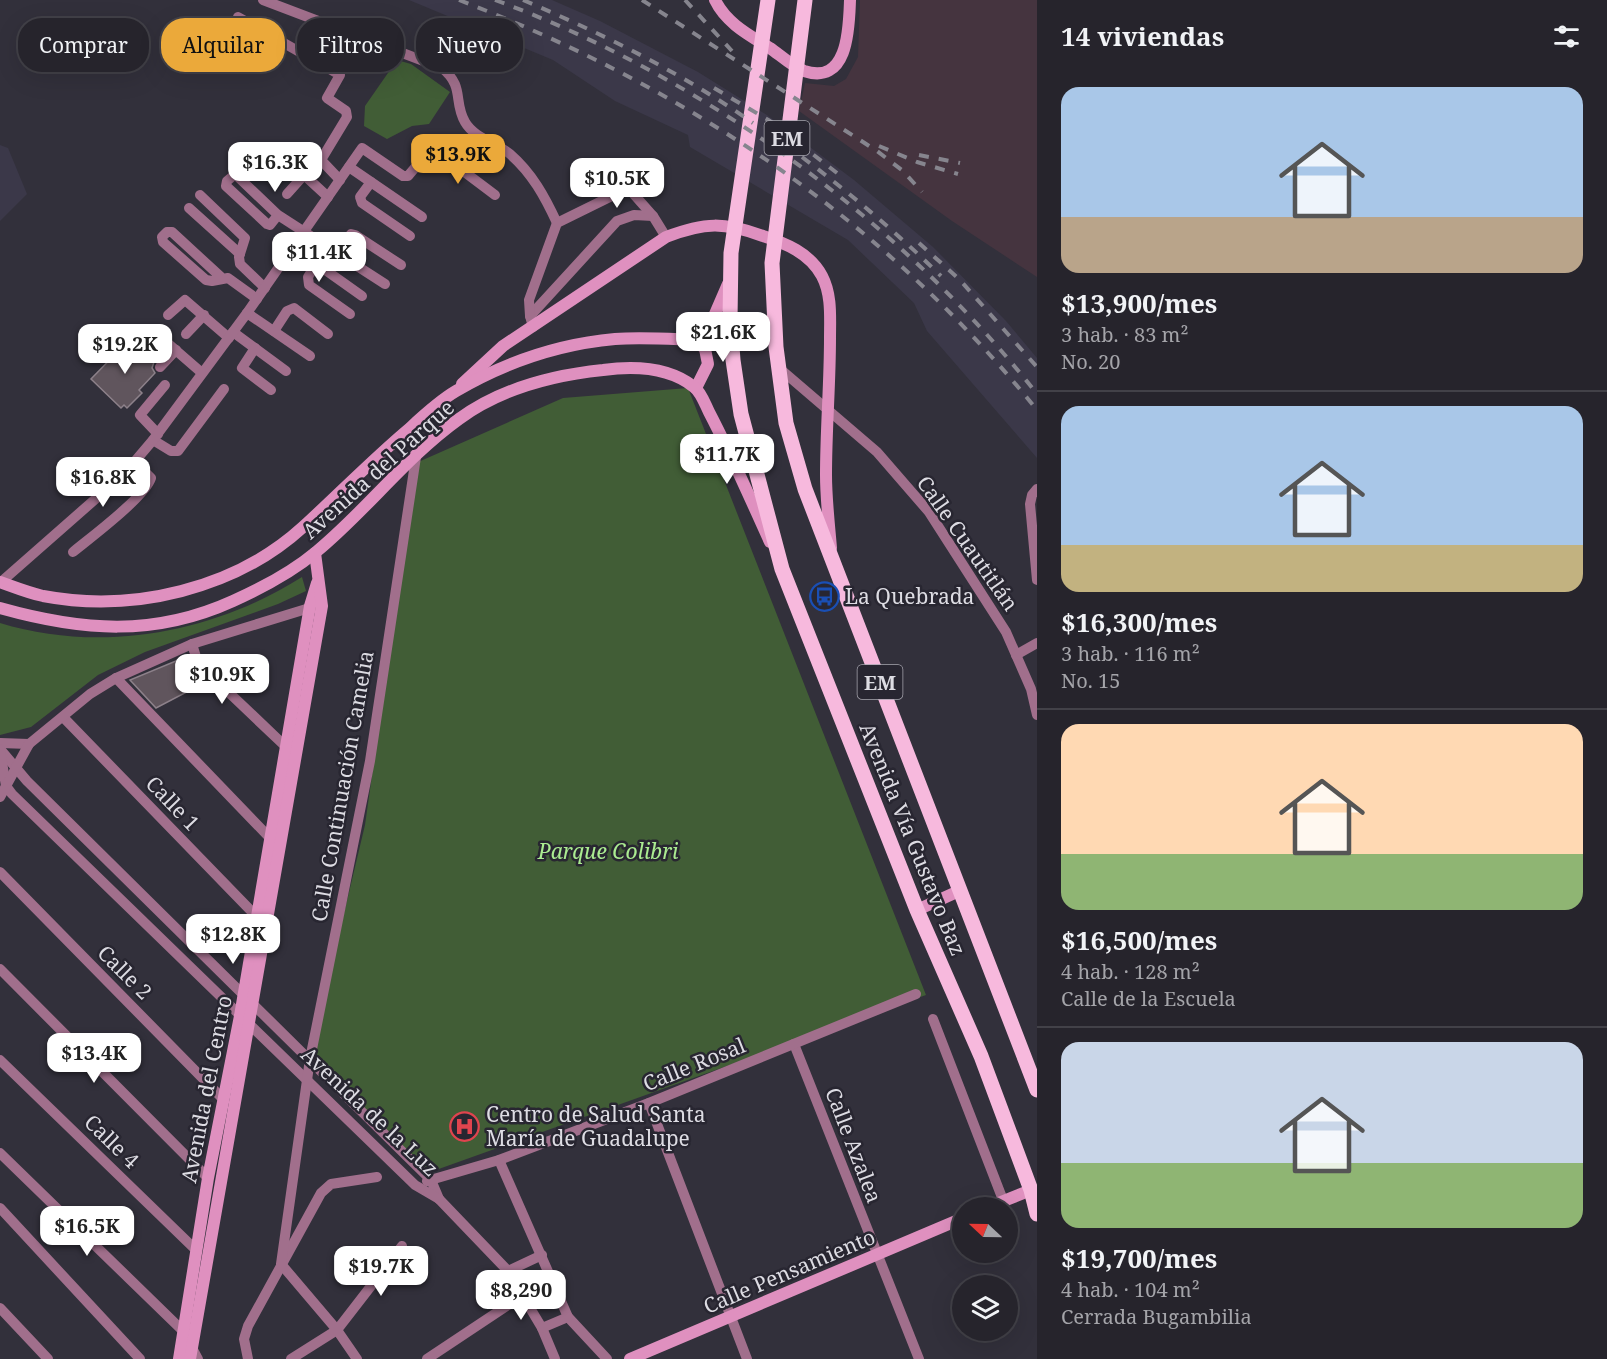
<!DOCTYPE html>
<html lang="es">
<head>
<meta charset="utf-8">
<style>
  :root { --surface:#26242c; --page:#2e2c34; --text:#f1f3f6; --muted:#a4a4a9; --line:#424148; --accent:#eba93a }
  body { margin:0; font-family:"Noto Serif",serif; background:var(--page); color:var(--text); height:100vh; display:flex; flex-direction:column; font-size:22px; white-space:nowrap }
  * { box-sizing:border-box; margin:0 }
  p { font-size:20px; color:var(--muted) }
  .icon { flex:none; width:33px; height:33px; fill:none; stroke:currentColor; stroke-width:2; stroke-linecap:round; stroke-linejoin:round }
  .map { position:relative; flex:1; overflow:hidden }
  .panel { display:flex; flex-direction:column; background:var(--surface); width:570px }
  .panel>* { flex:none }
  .hud { position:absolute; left:18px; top:18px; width:570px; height:54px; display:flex; gap:12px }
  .needle { width:39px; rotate:292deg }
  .buttons { position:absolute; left:952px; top:1197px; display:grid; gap:12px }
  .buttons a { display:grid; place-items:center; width:66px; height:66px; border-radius:50%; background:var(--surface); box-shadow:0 6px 24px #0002,0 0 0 2px var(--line); font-size:30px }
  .price { position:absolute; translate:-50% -51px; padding:0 14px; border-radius:12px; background:#fff; color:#222; font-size:20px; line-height:39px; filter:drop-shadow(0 2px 3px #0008) }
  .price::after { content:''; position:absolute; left:50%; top:36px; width:18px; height:14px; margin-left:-9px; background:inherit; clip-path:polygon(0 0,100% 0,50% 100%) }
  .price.on { background:var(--accent); color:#111 }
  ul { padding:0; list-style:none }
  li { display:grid; align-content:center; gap:12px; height:318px; padding:0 24px }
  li+li { border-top:2px solid var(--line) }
  li span { display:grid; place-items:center; height:186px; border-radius:18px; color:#555 }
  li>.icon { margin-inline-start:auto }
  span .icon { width:108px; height:108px; fill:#fffc; stroke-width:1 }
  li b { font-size:26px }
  h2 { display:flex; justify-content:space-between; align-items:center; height:72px; padding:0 24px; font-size:26px }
  .chip { padding:0 21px; border-radius:24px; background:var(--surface); box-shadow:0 6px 24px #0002,0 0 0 2px var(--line); font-size:21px; line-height:54px }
  .chip.on { background:var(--accent); color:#111 }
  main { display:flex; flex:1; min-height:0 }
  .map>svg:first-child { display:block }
</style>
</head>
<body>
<main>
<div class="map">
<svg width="1037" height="1359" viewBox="0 0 1037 1359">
  <rect width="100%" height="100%" fill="#32303b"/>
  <g fill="#3b3849">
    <polygon points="409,0 552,0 600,21 698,72 767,115 854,180 933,247 1006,321 1037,358 1037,458 927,331 914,303 848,240 690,147 688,135 615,101 553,60"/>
    <polygon points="0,145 8,148 27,194 0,221"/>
  </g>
  <polygon fill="#45343f" points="860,0 1037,0 1037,277 952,221 799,111 805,83 834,86 846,79 858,57"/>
  <g fill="#415d36">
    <polygon points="397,60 411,64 450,92 429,124 412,126 387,139 364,126 365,106"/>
    <polygon points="688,388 926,995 422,1175 311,1052 365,825 416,463 563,398"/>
    <path d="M 302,577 L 306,591 L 278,604 L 145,652 L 98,675 L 31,727 L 0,735 L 0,623 C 101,654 214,633 302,577 Z"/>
  </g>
  <g fill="#60555d" stroke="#8d818a" stroke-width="1.5">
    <polygon points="130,339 154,362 152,368 155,373 139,390 142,393 127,408 124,405 121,408 91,379"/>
    <polygon points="188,656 202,684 156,708 130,680"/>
  </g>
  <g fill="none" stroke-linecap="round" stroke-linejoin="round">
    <g stroke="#a16f8c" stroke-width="10">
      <path d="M 263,0 L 442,68 C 465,87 453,101 465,122 C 474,138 497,143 510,154 C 532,173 545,197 557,223"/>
      <polyline points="238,17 340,75 327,98 346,111 347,117 321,160 340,180"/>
      <polyline points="276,149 328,197"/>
      <polyline points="349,167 422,217"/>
      <polyline points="371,182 360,197 362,203 410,236"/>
      <polyline points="287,194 304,175"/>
      <polyline points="200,195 245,238 239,257 240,264 265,288"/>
      <polyline points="189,208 240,254"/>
      <polyline points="278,215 270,225 267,224 226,186 227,181 233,176 237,176 278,215 385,284"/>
      <polyline points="293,247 362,296"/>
      <polyline points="336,253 351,234 355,235 401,265"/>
      <polyline points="316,264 308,277 309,285 350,314"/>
      <polyline points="222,278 172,232 167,232 162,237 163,242 206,280 212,281 228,278 257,299"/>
      <polyline points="247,313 310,356"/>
      <polyline points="168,315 185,300 229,338"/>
      <polyline points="530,316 617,221 634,215 653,216"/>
      <polyline points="533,327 530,316 529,300 557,223 624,190 630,190 653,216 666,237"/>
      <polyline points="274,331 287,311 294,308 328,334"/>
      <polyline points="233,332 286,371"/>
      <polyline points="186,334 204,315"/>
      <polyline points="145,340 151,333 156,333 202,373"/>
      <polyline points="255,348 242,368 271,390"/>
      <polyline points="160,367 176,350"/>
      <polyline points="779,368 877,452 929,512 1006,632 1031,689 1037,715"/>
      <polyline points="158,434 140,415 165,385"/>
      <polyline points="153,440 171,451 178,451 224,389"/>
      <polyline points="1037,489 1032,495 1030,504 1037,580"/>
      <path d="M 73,552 C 90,538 145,497 151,478 L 135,462"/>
      <polyline points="1,582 125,473 153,440 247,313 362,148 403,176 408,176 429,151 434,149 495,195"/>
      <polyline points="192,644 196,657 202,667 285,746"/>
      <polyline points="1016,655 1037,643"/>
      <polyline points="116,678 270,838"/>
      <polyline points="63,717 256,916"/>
      <polyline points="0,743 29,744"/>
      <polyline points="0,749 27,781 431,1180 439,1199"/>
      <polyline points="0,750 6,786 12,794 415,1185 439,1199 508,1271 542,1328 555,1359"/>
      <polyline points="0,797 29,744 90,694 116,678 192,644 316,606"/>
      <polyline points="0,872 223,1099"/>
      <polyline points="0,969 208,1178"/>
      <polyline points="933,1019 1003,1200"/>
      <polyline points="794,1044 919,1359"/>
      <polyline points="0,1060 197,1251"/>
      <polyline points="649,1103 747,1359"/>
      <polyline points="0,1153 183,1331 198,1359"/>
      <polyline points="499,1160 568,1317 607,1359"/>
      <polyline points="427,1181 499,1160 649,1103 916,994"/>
      <polyline points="0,1208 140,1359"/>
      <polyline points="508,1271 542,1255"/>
      <polyline points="0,1308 48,1359"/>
      <polyline points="542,1328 568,1317"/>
      <polyline points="248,1359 244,1339 248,1326 321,1193 331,1184 377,1177"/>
      <polyline points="291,1359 337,1330 402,1246"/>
      <polyline points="357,1359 337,1330 281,1264 310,1059 370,761 416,457"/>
      <polyline points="427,1359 523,1295"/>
    </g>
    <g stroke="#df90bf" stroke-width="12">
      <path d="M 715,0 C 726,23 749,35 770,48 C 780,55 793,67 804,71 C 849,86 849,26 850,0"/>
      <path d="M 462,384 L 503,346 L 666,237 C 705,222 724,222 763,236 C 785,243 810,253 822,276 C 832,295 830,317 830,338 C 830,384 826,429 826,475 C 826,499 829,524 831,548"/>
      <polyline points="696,388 708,364 705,349 696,340"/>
      <path d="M 0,582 C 14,587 29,593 43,596 C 133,613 235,589 303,527 C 339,494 373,459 410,428 C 424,415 439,401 456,391 C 504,363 559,344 615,339 C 642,337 669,339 696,340 L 712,321 L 728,284"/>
      <path d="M 0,608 C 82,631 154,637 233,601 C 262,588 292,572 316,552 C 366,511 406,457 459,419 C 500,389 554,375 603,370 C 633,366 669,367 694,387 C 701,392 705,404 709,412 C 731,454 750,498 770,542"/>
      <polyline points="917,910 959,891"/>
      <polyline points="986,1208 1031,1190"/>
      <polyline points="179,1359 208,1178 240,1016 310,606 317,583"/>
      <polyline points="190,1359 322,606 315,553"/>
      <polyline points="630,1359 963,1218"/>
    </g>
    <g stroke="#f7b9dd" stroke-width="15">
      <polyline points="768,0 731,253 730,320 733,360 741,414 782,569 917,910 981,1056 1031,1190 1037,1214"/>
      <polyline points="805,0 772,263 776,347 786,423 805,489 1037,1090"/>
    </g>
    <g stroke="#86858e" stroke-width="4" stroke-dasharray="10 10" stroke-linecap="butt">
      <path d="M 459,0 C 686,87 884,220 1037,410"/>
      <path d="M 495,0 C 702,76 901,221 1037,394"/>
      <path d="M 523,0 C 603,34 682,73 753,123"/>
      <polyline points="642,0 877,151 903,171 922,192"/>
      <polyline points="685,0 732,51"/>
      <polyline points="714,88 770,121 837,173"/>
      <polyline points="879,146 917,162 958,174"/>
      <polyline points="919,155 960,163"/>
      <path d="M 802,157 C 851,194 897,233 941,276"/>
      <polyline points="919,243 960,280 1037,367"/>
    </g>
  </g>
  <defs>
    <symbol id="bus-ring" viewBox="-11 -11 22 22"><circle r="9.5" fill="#282631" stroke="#1a4fb4" stroke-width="1.5"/><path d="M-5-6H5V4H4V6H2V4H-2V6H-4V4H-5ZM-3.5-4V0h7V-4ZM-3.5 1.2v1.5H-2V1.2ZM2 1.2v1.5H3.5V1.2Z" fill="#1a4fb4"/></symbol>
    <symbol id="hospital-ring" viewBox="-11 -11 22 22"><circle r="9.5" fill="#282631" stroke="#e0444e" stroke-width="1.5"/><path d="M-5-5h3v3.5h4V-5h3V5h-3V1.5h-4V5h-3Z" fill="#e0444e"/></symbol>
  </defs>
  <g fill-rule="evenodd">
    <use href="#bus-ring" x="808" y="580" width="33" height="33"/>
    <use href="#hospital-ring" x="448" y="1110" width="33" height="33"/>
  </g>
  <g text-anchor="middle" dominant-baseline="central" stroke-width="5" stroke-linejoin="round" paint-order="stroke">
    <g fill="#282631" stroke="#a7a5ae" stroke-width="1.5">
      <rect x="764.5" y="121" width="45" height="34" rx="4.5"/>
      <rect x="857.5" y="665" width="45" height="34" rx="4.5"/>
    </g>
    <g font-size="20" font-weight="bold" fill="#dddce3">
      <text x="787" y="138">EM</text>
      <text x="880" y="682">EM</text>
    </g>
    <g font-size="21" fill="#dddce3" stroke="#282631">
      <text transform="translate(378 469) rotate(-42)">Avenida del Parque</text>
      <text transform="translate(968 543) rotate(55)">Calle Cuautitlán</text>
      <text transform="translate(342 786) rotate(-80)">Calle Continuación Camelia</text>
      <text transform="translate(173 803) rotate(46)">Calle 1</text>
      <text transform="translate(913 839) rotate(68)">Avenida Vía Gustavo Baz</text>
      <text transform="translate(125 972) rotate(45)">Calle 2</text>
      <text transform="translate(694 1064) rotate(-22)">Calle Rosal</text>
      <text transform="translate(206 1089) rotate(-79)">Avenida del Centro</text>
      <text transform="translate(370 1111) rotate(43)">Avenida de la Luz</text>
      <text transform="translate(112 1141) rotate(44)">Calle 4</text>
      <text transform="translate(854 1145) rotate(69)">Calle Azalea</text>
      <text transform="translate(789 1271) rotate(-23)">Calle Pensamiento</text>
    </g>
    <g font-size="21" fill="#dddce3" stroke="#282631" text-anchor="start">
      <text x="845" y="596">La Quebrada</text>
      <text x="486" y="1114">Centro de Salud Santa<tspan x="486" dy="24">María de Guadalupe</tspan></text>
    </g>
    <g font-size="21" font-style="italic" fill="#abec91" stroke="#282631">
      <text x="608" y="851">Parque Colibri</text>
    </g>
  </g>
</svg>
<div class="buttons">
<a><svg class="needle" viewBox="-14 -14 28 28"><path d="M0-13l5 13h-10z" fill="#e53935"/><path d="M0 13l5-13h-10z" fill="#a4a4a9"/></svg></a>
<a><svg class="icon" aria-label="layers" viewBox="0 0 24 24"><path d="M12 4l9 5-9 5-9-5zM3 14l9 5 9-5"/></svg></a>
</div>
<b class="price on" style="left:458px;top:185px">$13.9K</b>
<b class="price" style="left:275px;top:193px">$16.3K</b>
<b class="price" style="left:617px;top:209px">$10.5K</b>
<b class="price" style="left:319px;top:283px">$11.4K</b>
<b class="price" style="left:723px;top:363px">$21.6K</b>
<b class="price" style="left:125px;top:375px">$19.2K</b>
<b class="price" style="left:727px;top:485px">$11.7K</b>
<b class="price" style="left:103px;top:508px">$16.8K</b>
<b class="price" style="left:222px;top:705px">$10.9K</b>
<b class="price" style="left:233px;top:965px">$12.8K</b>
<b class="price" style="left:94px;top:1084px">$13.4K</b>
<b class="price" style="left:87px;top:1257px">$16.5K</b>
<b class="price" style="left:381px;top:1297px">$19.7K</b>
<b class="price" style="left:521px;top:1321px">$8,290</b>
<div class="hud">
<a class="chip">Comprar</a>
<a class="chip on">Alquilar</a>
<a class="chip">Filtros</a>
<a class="chip">Nuevo</a>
</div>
</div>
<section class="panel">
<h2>14 viviendas<svg class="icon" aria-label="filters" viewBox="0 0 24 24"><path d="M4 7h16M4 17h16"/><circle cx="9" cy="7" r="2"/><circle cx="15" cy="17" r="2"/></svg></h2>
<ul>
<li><span style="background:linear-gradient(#a9c7e8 70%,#b9a48a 0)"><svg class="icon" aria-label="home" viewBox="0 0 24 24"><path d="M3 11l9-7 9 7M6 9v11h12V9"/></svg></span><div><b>$13,900/mes</b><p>3 hab. · 83 m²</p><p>No. 20</p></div></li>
<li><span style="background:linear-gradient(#a9c7e8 75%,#c2b280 0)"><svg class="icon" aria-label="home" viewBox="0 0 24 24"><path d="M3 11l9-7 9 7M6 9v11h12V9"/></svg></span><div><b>$16,300/mes</b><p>3 hab. · 116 m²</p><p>No. 15</p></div></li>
<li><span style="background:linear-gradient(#ffd9b3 70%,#8fb573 0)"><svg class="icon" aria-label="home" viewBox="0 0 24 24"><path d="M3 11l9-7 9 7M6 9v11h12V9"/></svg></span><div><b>$16,500/mes</b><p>4 hab. · 128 m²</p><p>Calle de la Escuela</p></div></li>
<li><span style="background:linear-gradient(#c9d6e8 65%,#8fb573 0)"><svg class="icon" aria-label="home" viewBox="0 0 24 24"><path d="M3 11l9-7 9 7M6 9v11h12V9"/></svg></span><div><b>$19,700/mes</b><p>4 hab. · 104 m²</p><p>Cerrada Bugambilia</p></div></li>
</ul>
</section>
</main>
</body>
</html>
